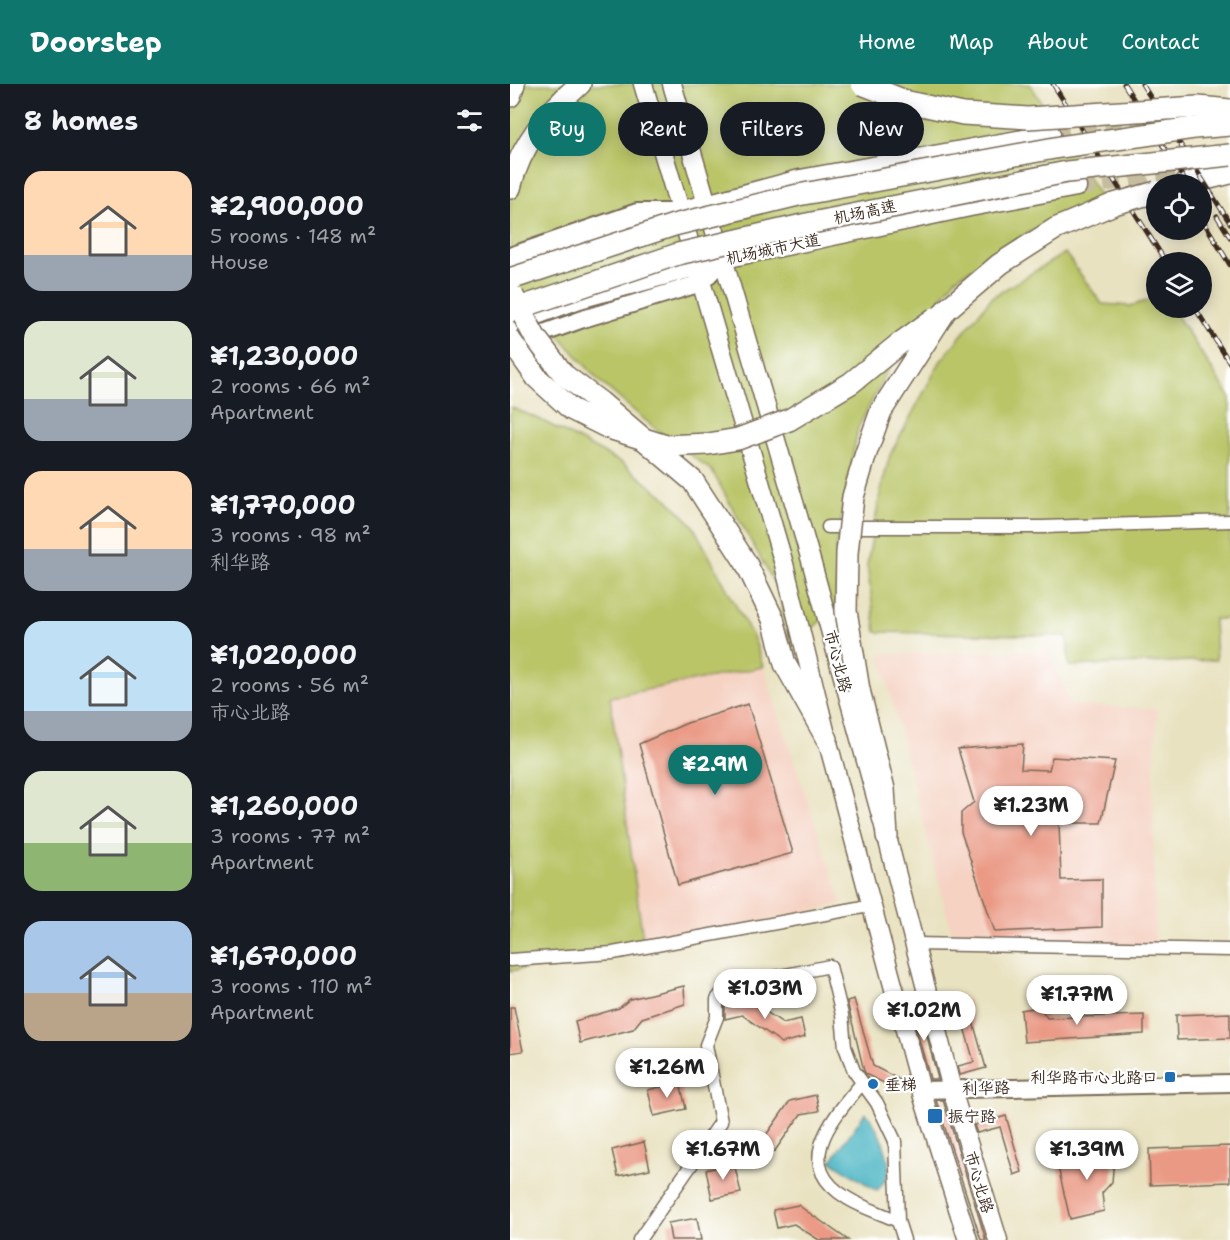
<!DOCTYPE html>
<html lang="en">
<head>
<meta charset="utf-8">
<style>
  :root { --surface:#171b24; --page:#242831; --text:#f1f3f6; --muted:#9ea1a6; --accent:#0f766e }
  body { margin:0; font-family:"Shantell Sans","LXGW WenKai TC",sans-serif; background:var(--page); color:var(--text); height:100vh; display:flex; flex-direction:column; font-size:22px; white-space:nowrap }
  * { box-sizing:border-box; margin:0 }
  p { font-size:20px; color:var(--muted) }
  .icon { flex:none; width:33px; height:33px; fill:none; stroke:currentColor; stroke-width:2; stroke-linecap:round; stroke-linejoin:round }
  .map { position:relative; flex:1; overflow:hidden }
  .side { display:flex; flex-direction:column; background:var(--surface); width:510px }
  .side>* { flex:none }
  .top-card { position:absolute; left:18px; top:18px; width:570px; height:54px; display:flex; gap:12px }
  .fabs { position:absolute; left:636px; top:90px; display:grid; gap:12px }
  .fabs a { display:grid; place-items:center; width:66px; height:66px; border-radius:50%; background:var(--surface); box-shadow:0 3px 15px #0003; font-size:30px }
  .price { position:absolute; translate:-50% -51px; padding:0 14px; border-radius:21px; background:#fff; color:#222; font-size:20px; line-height:39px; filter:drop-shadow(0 2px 3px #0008) }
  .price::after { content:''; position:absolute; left:50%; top:36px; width:18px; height:14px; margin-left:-9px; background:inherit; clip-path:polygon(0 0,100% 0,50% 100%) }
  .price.active { background:var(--accent); color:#fff }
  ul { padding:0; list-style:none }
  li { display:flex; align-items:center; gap:18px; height:150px; padding:0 24px }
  li span { display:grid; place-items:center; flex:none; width:168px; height:120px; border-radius:18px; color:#555 }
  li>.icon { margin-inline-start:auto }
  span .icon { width:72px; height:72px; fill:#fffc; stroke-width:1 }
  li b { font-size:26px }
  h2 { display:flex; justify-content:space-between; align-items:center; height:72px; padding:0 24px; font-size:26px }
  .chip { padding:0 21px; border-radius:27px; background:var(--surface); box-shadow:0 3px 15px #0003; font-size:21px; line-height:54px }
  .chip.active { background:var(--accent); color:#fff }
  header { display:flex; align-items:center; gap:36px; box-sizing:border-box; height:84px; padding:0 30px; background:var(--accent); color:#fff }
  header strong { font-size:28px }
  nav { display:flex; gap:33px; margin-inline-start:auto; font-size:21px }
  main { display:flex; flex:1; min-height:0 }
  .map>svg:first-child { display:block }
</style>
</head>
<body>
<header>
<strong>Doorstep</strong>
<nav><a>Home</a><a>Map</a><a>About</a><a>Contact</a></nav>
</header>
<main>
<section class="side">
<h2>8 homes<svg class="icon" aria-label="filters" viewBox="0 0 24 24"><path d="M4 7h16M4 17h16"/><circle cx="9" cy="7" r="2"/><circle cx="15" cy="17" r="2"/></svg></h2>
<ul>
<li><span style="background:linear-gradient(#ffd9b3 70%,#9aa5b1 0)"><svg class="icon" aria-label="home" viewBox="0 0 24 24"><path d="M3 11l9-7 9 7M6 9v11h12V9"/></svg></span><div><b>¥2,900,000</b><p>5 rooms · 148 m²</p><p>House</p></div></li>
<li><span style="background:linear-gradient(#dfe7d0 65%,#9aa5b1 0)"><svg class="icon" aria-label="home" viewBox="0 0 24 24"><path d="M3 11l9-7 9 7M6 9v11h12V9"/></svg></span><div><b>¥1,230,000</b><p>2 rooms · 66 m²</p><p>Apartment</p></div></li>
<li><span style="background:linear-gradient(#ffd9b3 65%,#9aa5b1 0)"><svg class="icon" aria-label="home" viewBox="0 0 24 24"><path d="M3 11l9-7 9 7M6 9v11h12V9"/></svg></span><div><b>¥1,770,000</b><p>3 rooms · 98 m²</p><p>利华路</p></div></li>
<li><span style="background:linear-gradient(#bfe0f5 75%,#9aa5b1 0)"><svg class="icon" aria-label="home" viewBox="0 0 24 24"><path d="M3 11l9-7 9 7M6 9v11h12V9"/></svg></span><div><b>¥1,020,000</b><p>2 rooms · 56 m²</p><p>市心北路</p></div></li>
<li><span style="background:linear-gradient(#dfe7d0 60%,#8fb573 0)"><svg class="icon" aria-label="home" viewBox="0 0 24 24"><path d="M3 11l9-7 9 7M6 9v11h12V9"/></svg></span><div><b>¥1,260,000</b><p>3 rooms · 77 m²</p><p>Apartment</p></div></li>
<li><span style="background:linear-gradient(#a9c7e8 60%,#b9a48a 0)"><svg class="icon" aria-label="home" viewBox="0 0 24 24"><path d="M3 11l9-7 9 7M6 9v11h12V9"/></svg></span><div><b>¥1,670,000</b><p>3 rooms · 110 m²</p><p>Apartment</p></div></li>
</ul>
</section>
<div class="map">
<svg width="720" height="1156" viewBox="0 0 720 1156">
  <rect width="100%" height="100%" fill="#fff"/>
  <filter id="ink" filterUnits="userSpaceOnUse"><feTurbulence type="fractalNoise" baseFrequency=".0167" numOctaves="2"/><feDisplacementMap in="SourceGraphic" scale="12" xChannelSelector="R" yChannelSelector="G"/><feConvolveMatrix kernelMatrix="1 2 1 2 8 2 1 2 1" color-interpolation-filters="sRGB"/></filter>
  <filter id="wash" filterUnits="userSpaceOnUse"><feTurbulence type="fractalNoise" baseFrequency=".008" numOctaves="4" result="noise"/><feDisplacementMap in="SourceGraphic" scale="24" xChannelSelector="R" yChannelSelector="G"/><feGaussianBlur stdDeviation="1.35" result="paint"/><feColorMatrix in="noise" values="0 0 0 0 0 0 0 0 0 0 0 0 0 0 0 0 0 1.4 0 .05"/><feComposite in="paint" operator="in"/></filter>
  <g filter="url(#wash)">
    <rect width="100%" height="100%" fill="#e9e2c1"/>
    <g fill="#f5d2c2">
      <polygon points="538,567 561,621 647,625 643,709 645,864 444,858 370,570"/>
      <polygon points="253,583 332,820 134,863 100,613"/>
    </g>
    <g fill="#bac567" stroke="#7a7842" stroke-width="1.5">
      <polygon points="0,0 520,0 592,116 539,136 446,194 378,286 348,344 326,463 327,522 282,563 267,504 202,387 142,342 89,297 52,255 0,215"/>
      <polygon points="555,169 592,220 620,222 646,214 646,224 662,224 720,313 720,535 704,535 706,576 559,582 557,552 366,548 357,481 371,405 380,371 430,278 482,213"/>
      <polygon points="0,323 29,335 112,379 157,415 182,440 245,557 253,583 100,613 134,863 0,887"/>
    </g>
    <path fill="#46b4c2" stroke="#406f70" stroke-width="1.5" d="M 355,1029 C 367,1038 382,1076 378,1091 C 377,1096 370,1102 367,1107 L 321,1077 Z"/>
    <g id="blocks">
      <g fill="#ea9984">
        <polygon points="238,620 283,769 168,801 129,660 177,639"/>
        <polygon points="513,660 511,685 539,686 542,673 605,677 591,739 549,739 551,796 592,795 592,843 485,848 451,748 451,729 464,718 448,665"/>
        <polygon points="174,902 175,920 132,934 123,945 70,959 65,937 109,924 120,915"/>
        <polygon points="235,914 273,939 291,935 295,953 272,959 232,931 215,935 215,918"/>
        <polygon points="344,915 363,982 398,1000 399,1004 389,1006 357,991 354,987 337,917"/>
        <polygon points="457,916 476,984 450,991 448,982 464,978 447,918"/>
        <polygon points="407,920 416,948 428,995 420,995 400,922"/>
        <polygon points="0,923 4,923 13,967 0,969"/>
        <polygon points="530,923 537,934 634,931 634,950 514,958 511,926"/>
        <polygon points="720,929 720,954 667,956 666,931"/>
        <polygon points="170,998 176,1025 144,1032 138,1006"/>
        <polygon points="306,1011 309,1027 291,1030 264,1068 240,1073 237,1057 254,1054 280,1017"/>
        <polygon points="426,1016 433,1016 476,1156 471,1156"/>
        <polygon points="496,1032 512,1088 504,1091 490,1043 467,1049 464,1041"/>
        <polygon points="134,1058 140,1085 108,1092 102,1066"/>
        <polygon points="720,1062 720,1098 640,1101 639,1065"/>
        <polygon points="605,1063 602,1098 592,1109 594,1127 560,1135 548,1083 566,1078 570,1066"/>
        <polygon points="224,1079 231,1109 202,1115 196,1086"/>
        <polygon points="288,1121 338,1156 309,1156 284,1140 267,1144 263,1126"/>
        <polygon points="187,1134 191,1156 161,1156 158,1139"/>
      </g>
    </g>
  </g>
  <g filter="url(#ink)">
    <use href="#blocks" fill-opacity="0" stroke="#786a57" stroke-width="1.5"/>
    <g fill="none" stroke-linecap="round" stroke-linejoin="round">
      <g stroke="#c6bda0" stroke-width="18" stroke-dasharray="18 9" stroke-linecap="butt">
        <polyline points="541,50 659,34"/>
        <polyline points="567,103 687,84"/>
      </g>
      <defs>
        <g id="street">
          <polyline points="318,443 533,443 720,437"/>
          <polyline points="404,860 720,866"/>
          <polyline points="0,876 103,869 353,823"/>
          <path d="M 352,999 C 324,1033 280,1080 337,1114 C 353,1124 371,1129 388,1137"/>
          <polyline points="129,1156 211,1038 196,961 207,933 207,915 212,909 221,902 320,882 332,931 335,963 344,987 367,1019 385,1057 388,1137 394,1156"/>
        </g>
        <g id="secondary">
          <polyline points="0,172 127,128 160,128"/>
          <polyline points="0,261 73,235 191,199 214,175"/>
          <polyline points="412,1006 720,999"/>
        </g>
        <g id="primary">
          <polyline points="133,0 274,480 317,655 413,1013 458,1156"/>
          <polyline points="162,0 302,480 377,753 444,1013 488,1156"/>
          <polyline points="0,182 45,166 170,127 290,95 541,50"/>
          <polyline points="0,241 69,215 214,175 460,123 567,103"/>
        </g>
        <g id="highway">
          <polyline points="0,12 4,0"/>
          <polyline points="675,100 720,89"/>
          <path d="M 0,104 C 10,61 38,28 70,0"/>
          <polyline points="263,535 275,580 317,655"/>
          <polyline points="349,606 374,705 377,753"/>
        </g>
      </defs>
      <use href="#street" stroke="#786a57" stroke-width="15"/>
      <use href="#secondary" stroke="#786a57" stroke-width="20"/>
      <use href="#primary" stroke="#786a57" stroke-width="21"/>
      <use href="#highway" stroke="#786a57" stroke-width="24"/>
      <use href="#street" stroke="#fff" stroke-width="12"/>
      <use href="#secondary" stroke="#fff" stroke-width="16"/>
      <use href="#primary" stroke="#fff" stroke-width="18"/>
      <use href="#highway" stroke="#fff" stroke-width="21"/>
      <defs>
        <g id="rail">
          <polyline points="543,0 656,178"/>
          <polyline points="614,0 677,100"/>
          <polyline points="632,0 720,139"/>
          <polyline points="707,132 720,153"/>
          <polyline points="692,135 720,181"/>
          <polyline points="685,224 720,279"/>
        </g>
      </defs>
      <use href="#rail" stroke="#3b2a1e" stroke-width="5"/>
      <use href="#rail" stroke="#fff" stroke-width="3" stroke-dasharray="9" stroke-linecap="butt"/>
      <defs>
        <g id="highway-bridge">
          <polyline points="352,0 398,18 453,30 518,34 688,23 720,26"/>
          <polyline points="0,195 164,141 288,111 550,63 684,44 720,41"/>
          <polyline points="3,212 25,253 54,291 90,318 183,397 236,479 263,535"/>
          <polyline points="0,227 168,170 297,140 557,88 720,71"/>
          <polyline points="0,256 27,294 61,325 99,344 156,362 198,360 228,355 279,336 341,299 389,260 425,234"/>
          <polyline points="349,606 336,527 337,469 343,413 356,369 371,327 436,226 490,180 545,145 604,120 646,108"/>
        </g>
      </defs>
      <use href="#highway-bridge" stroke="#786a57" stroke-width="24" stroke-linecap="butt"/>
      <use href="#highway-bridge" stroke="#fff" stroke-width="21"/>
    </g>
  </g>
  <g fill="#1f6fb2" stroke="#fff" stroke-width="2">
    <rect x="654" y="987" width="12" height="12" rx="3"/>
    <circle cx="363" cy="1000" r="6"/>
    <rect x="417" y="1024" width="16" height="16" rx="3"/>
  </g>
  <g text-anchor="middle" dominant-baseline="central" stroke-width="4.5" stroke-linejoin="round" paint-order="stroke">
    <g font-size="16" fill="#3b2a1e" stroke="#fff">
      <text transform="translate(355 128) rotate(-12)">机场高速</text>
      <text transform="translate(263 165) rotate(-12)">机场城市大道</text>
      <text transform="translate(328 577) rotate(75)">市心北路</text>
      <text transform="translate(476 1004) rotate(-1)">利华路</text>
      <text transform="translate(469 1098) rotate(73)">市心北路</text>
    </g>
    <g font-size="16" fill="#3b2a1e" stroke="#fff" text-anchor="start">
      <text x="648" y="993" text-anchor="end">利华路市心北路口</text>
      <text x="375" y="1000">垂梯</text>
      <text x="438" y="1032">振宁路</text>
    </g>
  </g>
</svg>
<div class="fabs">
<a><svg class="icon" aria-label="locate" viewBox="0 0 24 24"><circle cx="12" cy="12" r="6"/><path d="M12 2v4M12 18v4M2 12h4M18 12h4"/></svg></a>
<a><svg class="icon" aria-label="layers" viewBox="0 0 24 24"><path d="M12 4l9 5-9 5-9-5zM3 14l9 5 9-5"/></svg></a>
</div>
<b class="price active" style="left:205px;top:712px">¥2.9M</b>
<b class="price" style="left:521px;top:753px">¥1.23M</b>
<b class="price" style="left:255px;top:936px">¥1.03M</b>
<b class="price" style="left:567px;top:942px">¥1.77M</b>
<b class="price" style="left:414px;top:958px">¥1.02M</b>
<b class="price" style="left:157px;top:1015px">¥1.26M</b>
<b class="price" style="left:213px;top:1097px">¥1.67M</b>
<b class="price" style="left:577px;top:1097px">¥1.39M</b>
<div class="top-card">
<a class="chip active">Buy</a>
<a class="chip">Rent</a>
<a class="chip">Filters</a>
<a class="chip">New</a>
</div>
</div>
</main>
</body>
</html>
